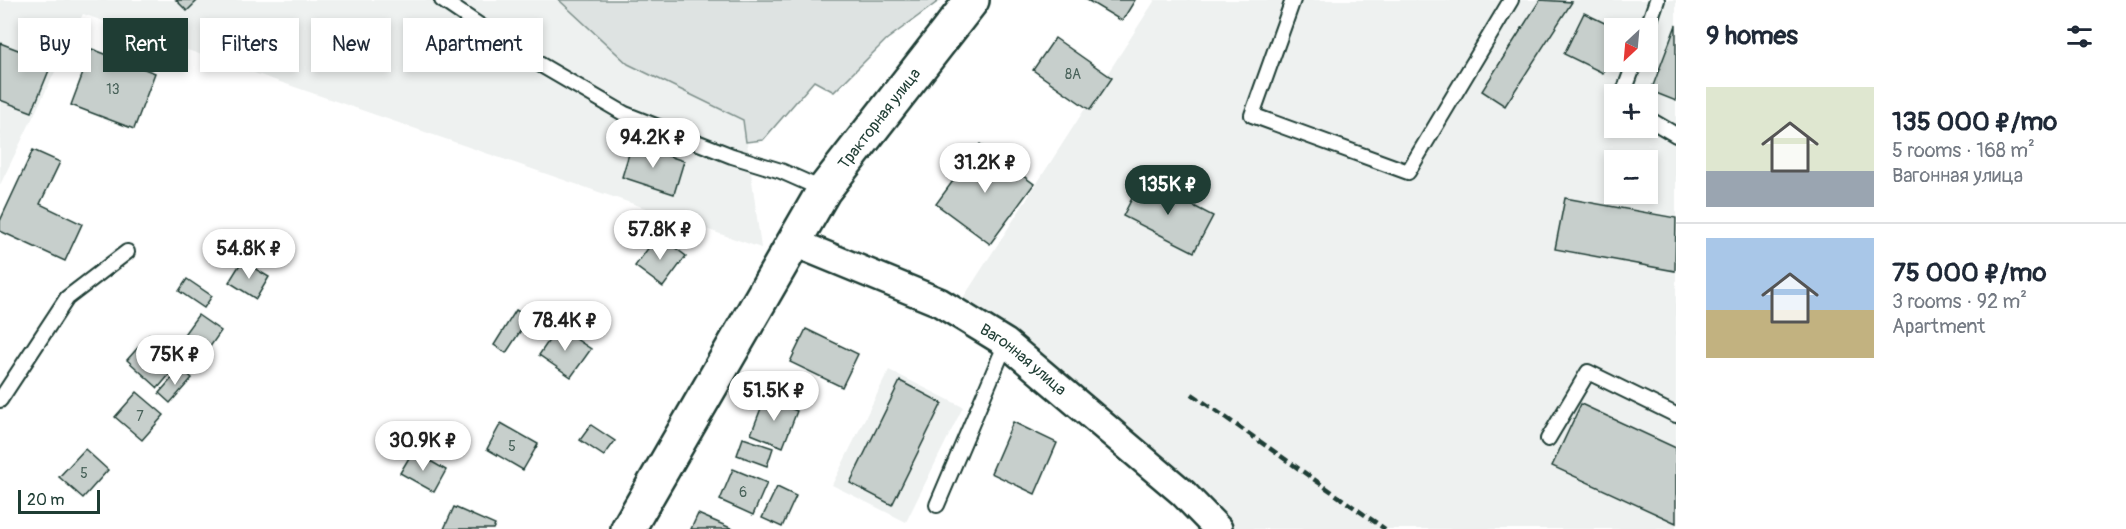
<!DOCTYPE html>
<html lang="en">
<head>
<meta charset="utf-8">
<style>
  :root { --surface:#fff; --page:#f2f2f3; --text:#1f2937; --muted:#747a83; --line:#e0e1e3; --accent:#1f3d34 }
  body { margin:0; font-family:Pangolin,sans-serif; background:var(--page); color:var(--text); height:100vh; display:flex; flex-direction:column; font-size:22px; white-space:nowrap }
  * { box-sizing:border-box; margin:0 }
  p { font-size:20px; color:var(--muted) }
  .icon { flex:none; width:33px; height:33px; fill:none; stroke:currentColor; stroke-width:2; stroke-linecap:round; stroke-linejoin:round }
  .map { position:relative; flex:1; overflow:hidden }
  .details { display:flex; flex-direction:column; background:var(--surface); width:450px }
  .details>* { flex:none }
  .top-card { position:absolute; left:18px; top:18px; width:570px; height:54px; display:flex; gap:12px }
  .needle { width:39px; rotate:206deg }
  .fabs { position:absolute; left:1604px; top:18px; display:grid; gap:12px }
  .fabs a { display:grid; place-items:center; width:54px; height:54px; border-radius:0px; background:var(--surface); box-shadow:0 3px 9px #0003; font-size:30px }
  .scale { position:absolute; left:18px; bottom:15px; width:82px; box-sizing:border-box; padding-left:6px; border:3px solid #1f3d34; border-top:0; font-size:16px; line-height:21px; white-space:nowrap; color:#1f3d34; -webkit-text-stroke:4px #fff; paint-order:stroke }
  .price { position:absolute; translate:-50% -51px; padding:0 14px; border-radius:21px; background:#fff; color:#222; font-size:20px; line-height:39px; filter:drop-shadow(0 2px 3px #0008) }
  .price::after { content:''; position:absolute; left:50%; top:36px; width:18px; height:14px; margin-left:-9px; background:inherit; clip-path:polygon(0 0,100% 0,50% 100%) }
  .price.active { background:var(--accent); color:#fff }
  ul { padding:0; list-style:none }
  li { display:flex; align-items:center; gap:18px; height:150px; padding:0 30px }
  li+li { border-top:2px solid var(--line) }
  li span { display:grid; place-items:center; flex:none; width:168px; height:120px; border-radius:0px; color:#555 }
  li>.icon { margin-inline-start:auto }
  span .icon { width:72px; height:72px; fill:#fffc; stroke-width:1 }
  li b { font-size:26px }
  h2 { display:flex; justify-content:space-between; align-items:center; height:72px; padding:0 30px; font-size:26px }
  .chip { padding:0 21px; border-radius:0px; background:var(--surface); box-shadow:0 3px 9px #0003; font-size:21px; line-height:54px }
  .chip.active { background:var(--accent); color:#fff }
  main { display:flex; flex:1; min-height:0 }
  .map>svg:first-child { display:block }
</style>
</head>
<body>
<main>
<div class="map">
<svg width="1676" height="529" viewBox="0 0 1676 529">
  <rect width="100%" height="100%" fill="#fff"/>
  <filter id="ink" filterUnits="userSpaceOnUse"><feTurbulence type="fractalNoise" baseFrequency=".0167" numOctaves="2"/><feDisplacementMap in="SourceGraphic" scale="12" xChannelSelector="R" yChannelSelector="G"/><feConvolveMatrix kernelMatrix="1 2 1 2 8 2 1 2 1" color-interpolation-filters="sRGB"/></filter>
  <g filter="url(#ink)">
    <g fill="#eef1f0" fill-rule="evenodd">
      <polygon points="0,0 853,0 744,120 761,248 83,14 0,185"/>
      <path d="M 1155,0 L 1676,0 L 1676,529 L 1224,529 L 1187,491 L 947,323 ZM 1614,28 L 1647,28 L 1647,62 L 1614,62 ZM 1614,94 L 1647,94 L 1647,128 L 1614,128 ZM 1614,160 L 1647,160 L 1647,194 L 1614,194 Z"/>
      <polygon points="889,370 963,407 906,522 832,485"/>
    </g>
    <polygon fill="#dee3e2" stroke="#7e908b" stroke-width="1.5" points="559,0 940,0 886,40 834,92 814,81 763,140 746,142 743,120 628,64"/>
    <g fill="#c7cfcc" stroke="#1f3d34" stroke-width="1.5">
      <polygon points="176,0 198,0 187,11"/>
      <polygon points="1087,0 1135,0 1122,21"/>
      <polygon points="1540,0 1572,2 1505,106 1482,91"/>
      <polygon points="1584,13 1615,28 1614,50 1603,73 1564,54"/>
      <polygon points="1676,25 1676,101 1651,91"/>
      <polygon points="1055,38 1112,78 1090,110 1033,70"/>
      <polygon points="0,43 52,63 32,112 0,100"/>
      <polygon points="92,49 155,73 134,129 71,105"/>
      <polygon points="632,144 684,161 674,194 622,177"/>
      <polygon points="980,144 1034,184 990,244 936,204"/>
      <polygon points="33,150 60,162 40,204 82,224 65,261 0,231 0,221"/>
      <polygon points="1142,179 1213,216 1194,252 1123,216"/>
      <polygon points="1565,198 1676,218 1675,271 1555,249"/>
      <polygon points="658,235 686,256 663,287 635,266"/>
      <polygon points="242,261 269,277 256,299 229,282"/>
      <polygon points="187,279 212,296 204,308 179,291"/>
      <polygon points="516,310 529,318 506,353 494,345"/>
      <polygon points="198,315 221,331 205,354 182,337"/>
      <polygon points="558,327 591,349 571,377 539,355"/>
      <polygon points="806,329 858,354 842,387 790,362"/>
      <polygon points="150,334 181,361 158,388 127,360"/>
      <polygon points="181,368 192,378 170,403 159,393"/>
      <polygon points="900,381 942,403 892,505 850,483"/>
      <polygon points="137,392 164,415 142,440 115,417"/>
      <polygon points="765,398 797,411 783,447 751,434"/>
      <polygon points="1581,404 1676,448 1676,523 1552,466"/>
      <polygon points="1013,422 1057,443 1035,494 991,473"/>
      <polygon points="501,423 538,444 523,470 487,449"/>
      <polygon points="591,425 615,441 604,456 580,440"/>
      <polygon points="743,438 773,448 767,466 737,455"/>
      <polygon points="85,449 108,470 83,498 59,477"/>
      <polygon points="413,451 446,470 434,492 400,473"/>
      <polygon points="733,469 767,483 753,515 720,500"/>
      <polygon points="777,487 796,496 782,527 762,518"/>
      <polygon points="454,507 495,525 493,529 444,529"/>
      <polygon points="698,514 733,529 691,529"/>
    </g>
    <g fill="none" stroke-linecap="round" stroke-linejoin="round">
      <defs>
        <g id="lane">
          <polyline points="442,0 517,51 625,114 732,156 781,171 824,190"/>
          <polyline points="1293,0 1252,115 1408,172 1511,0"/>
          <polyline points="1647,29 1657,0"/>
          <polyline points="1623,94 1635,62"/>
          <polyline points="1647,118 1676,135"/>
          <polyline points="0,400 67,298 127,252"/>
          <polyline points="1548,439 1588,372 1676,415"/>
          <polyline points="937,505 1006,343"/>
        </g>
        <g id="street">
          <path id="s1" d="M 793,242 L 939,302 L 1006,343 L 1183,493 L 1218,529"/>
        </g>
        <g id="secondary">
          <path id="s2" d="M 628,529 L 824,190 L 972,0"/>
        </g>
      </defs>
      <use href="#lane" stroke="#1f3d34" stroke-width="18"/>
      <use href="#street" stroke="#1f3d34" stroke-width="32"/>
      <use href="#secondary" stroke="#1f3d34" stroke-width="38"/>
      <use href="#lane" stroke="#fff" stroke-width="14"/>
      <use href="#street" stroke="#fff" stroke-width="27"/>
      <use href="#secondary" stroke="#fff" stroke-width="33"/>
      <polyline stroke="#1f3d34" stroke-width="4.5" stroke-dasharray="9 4.5" stroke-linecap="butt" points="1192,394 1385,529"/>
    </g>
  </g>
  <g text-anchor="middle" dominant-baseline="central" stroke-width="6" stroke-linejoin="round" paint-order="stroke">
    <g font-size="14" fill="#49625a">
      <text x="1073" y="74">8А</text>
      <text x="113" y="89">13</text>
      <text x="140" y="416">7</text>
      <text x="512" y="446">5</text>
      <text x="84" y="473">5</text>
      <text x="743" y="492">6</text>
    </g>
    <g font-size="16" fill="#1f3d34" stroke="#fff">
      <text stroke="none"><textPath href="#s2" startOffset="482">Тракторная улица</textPath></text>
      <text stroke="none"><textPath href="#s1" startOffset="260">Вагонная улица</textPath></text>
    </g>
  </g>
</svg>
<div class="fabs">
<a><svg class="needle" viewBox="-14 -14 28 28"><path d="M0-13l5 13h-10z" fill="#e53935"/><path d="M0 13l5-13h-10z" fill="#747a83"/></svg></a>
<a>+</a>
<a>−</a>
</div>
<div class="scale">20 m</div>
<b class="price" style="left:653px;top:169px">94.2K ₽</b>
<b class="price" style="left:985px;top:194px">31.2K ₽</b>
<b class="price active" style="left:1168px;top:216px">135K ₽</b>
<b class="price" style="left:660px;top:261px">57.8K ₽</b>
<b class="price" style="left:249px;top:280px">54.8K ₽</b>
<b class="price" style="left:565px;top:352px">78.4K ₽</b>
<b class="price" style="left:175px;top:386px">75K ₽</b>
<b class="price" style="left:774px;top:422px">51.5K ₽</b>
<b class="price" style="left:423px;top:472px">30.9K ₽</b>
<div class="top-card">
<a class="chip">Buy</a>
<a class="chip active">Rent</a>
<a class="chip">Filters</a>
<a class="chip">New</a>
<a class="chip">Apartment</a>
</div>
</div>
<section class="details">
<h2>9 homes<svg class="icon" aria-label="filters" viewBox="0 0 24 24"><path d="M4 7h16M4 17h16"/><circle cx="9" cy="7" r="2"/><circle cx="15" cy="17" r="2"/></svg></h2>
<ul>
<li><span style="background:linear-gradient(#dfe7d0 70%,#9aa5b1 0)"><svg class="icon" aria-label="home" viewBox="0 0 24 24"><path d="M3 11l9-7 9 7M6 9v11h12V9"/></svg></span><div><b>135 000 ₽/mo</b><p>5 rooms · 168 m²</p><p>Вагонная улица</p></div></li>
<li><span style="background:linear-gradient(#a9c7e8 60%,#c2b280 0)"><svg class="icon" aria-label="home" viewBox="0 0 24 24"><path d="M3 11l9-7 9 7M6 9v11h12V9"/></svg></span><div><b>75 000 ₽/mo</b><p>3 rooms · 92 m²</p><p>Apartment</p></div></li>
</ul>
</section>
</main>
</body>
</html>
